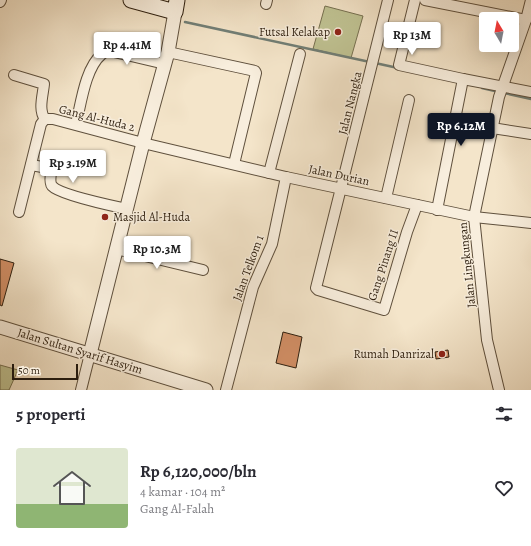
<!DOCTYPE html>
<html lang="id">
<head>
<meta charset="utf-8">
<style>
  :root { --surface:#fff; --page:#f7f7f7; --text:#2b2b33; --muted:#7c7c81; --accent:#111827 }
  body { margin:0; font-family:Alegreya,serif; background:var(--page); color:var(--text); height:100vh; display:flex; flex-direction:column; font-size:15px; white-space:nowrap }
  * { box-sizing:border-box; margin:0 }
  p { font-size:13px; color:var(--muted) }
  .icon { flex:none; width:22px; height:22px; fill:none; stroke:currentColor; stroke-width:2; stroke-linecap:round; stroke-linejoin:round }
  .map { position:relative; height:390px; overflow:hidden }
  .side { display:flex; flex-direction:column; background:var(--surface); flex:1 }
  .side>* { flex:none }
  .needle { width:26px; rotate:350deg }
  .fabs { position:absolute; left:479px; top:12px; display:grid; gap:8px }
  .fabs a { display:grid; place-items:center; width:40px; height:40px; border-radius:4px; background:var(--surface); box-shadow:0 4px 16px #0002; font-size:20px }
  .scale { position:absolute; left:12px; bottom:10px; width:66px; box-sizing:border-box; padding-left:4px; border:2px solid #2d1e0e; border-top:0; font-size:11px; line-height:14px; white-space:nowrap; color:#2d1e0e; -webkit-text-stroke:3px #f8eedd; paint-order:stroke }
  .price { position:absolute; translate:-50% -34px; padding:0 9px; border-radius:4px; background:#fff; color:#222; font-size:13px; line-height:26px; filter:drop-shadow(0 1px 2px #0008) }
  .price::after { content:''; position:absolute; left:50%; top:24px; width:12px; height:9px; margin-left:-6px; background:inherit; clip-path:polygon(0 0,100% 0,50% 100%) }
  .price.current { background:var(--accent); color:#fff }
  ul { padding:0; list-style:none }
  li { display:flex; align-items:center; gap:12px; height:100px; padding:0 16px }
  li span { display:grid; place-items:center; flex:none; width:112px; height:80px; border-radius:4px; color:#555 }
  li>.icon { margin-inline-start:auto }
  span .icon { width:48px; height:48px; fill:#fffc; stroke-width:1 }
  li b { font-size:17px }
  h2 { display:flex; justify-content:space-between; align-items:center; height:48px; padding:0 16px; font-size:17px }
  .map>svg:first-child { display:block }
</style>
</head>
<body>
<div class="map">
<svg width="531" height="390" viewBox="0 0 531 390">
  <rect width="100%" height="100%" fill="#f4e5ca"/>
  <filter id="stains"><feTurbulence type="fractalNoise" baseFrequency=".005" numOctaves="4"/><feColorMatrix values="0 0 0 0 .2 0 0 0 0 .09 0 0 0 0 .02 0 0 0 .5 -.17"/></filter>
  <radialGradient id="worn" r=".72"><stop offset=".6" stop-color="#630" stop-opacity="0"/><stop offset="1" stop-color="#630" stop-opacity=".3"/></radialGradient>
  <g fill="#c0c393" stroke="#767050">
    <polygon points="325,6 363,16 351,58 313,49"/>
    <polygon points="0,365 18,370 9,390 0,390"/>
  </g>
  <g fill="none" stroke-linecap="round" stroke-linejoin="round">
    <g stroke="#707e76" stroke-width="2.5">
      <polyline points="185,22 370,62"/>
      <polyline points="375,63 398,68"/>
      <polyline points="482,88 499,92"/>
      <polyline points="504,93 531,99"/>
    </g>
  </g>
  <g fill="#d18e65" stroke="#2d1e0e">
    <polygon points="0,259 14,263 2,306 0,305"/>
    <polygon points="283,332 302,337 296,368 276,363"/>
    <polygon points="448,350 449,357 436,359 435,352"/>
  </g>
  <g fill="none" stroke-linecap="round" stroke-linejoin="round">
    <defs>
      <g id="minor">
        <polyline points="388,0 316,288 318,290 384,310 407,232 417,205"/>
        <polyline points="415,0 399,65 463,79 531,92"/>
        <polyline points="425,0 526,20"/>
        <polyline points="0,2 1,0"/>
        <polyline points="266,4 267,0"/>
        <polyline points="168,52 255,71 256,73 234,164"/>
        <path d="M 14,75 L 44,84 C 43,95 38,110 45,119"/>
        <path d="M 76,124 C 81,104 85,68 102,54 C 105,51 110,52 114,52 L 165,64"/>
        <polyline points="492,128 531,134"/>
        <path d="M 31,165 L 48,168 L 51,171 C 51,176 49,182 52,186 C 60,195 113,206 127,209"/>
        <polyline points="269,173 300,54"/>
        <polyline points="386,198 409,100"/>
        <polyline points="437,210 463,79"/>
        <polyline points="19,212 41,124 45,119 53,119 143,143 286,177 474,217 531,223"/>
        <polyline points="116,249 203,270"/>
        <polyline points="81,390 90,354"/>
        <polyline points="226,390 253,287 272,244 286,177"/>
        <polyline points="499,390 487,340 474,217 499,97 526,20 531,0"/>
      </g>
      <g id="tertiary">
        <polyline points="0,327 206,390"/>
        <polyline points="90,354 143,143 168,52 175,12"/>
      </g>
      <polyline id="secondary" points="131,0 175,12 177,0"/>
    </defs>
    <use href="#minor" stroke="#5f503d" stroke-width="12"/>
    <use href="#tertiary" stroke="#5f503d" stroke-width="15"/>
    <use href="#secondary" stroke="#2d1e0e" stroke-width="17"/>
    <use href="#minor" stroke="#f8eedd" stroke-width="10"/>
    <use href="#tertiary" stroke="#f8eedd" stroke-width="13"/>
    <use href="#secondary" stroke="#f8eedd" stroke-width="15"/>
  </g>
  <g fill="#8f2418" stroke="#f8eedd" stroke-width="1.5">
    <circle cx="338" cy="32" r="4"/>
    <circle cx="105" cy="217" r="4"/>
    <circle cx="442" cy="354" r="4"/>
  </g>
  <g text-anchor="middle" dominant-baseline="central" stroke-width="3" stroke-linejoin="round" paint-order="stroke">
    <g font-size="12" fill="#2d1e0e" stroke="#f8eedd" text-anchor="end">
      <text x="330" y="32">Futsal Kelakap</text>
      <text x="113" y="217" text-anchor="start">Masjid Al-Huda</text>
      <text x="434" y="354">Rumah Danrizal</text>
    </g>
    <g font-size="12" fill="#2d1e0e" stroke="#f8eedd">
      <text transform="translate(350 103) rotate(-76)">Jalan Nangka</text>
      <text transform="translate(97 118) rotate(14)">Gang Al-Huda 2</text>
      <text transform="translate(339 175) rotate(12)">Jalan Durian</text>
      <text transform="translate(383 265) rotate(-72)">Gang Pinang II</text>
      <text transform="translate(467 265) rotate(-96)">Jalan Lingkungan</text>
      <text transform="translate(248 268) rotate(-70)">Jalan Telkom 1</text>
      <text transform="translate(80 351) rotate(17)">Jalan Sultan Syarif Hasyim</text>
    </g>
  </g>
  <rect width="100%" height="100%" filter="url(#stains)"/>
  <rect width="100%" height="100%" fill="url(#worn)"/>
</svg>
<div class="fabs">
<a><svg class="needle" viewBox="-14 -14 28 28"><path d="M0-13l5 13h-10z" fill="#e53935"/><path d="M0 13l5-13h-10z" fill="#7c7c81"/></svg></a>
</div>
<div class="scale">50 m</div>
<b class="price" style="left:412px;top:56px">Rp 13M</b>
<b class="price" style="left:127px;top:66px">Rp 4.41M</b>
<b class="price current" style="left:461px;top:147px">Rp 6.12M</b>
<b class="price" style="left:73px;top:184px">Rp 3.19M</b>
<b class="price" style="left:157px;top:270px">Rp 10.3M</b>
</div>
<section class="side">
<h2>5 properti<svg class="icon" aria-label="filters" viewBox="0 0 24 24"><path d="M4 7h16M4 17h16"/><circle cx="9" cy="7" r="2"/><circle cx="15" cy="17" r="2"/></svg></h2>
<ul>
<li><span style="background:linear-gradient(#dfe7d0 70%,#8fb573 0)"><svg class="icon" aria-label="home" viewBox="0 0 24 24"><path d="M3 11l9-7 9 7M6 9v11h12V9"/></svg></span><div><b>Rp 6,120,000/bln</b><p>4 kamar · 104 m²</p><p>Gang Al-Falah</p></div><svg class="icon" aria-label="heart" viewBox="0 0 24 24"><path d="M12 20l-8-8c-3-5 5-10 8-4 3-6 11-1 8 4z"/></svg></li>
</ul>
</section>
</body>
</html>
